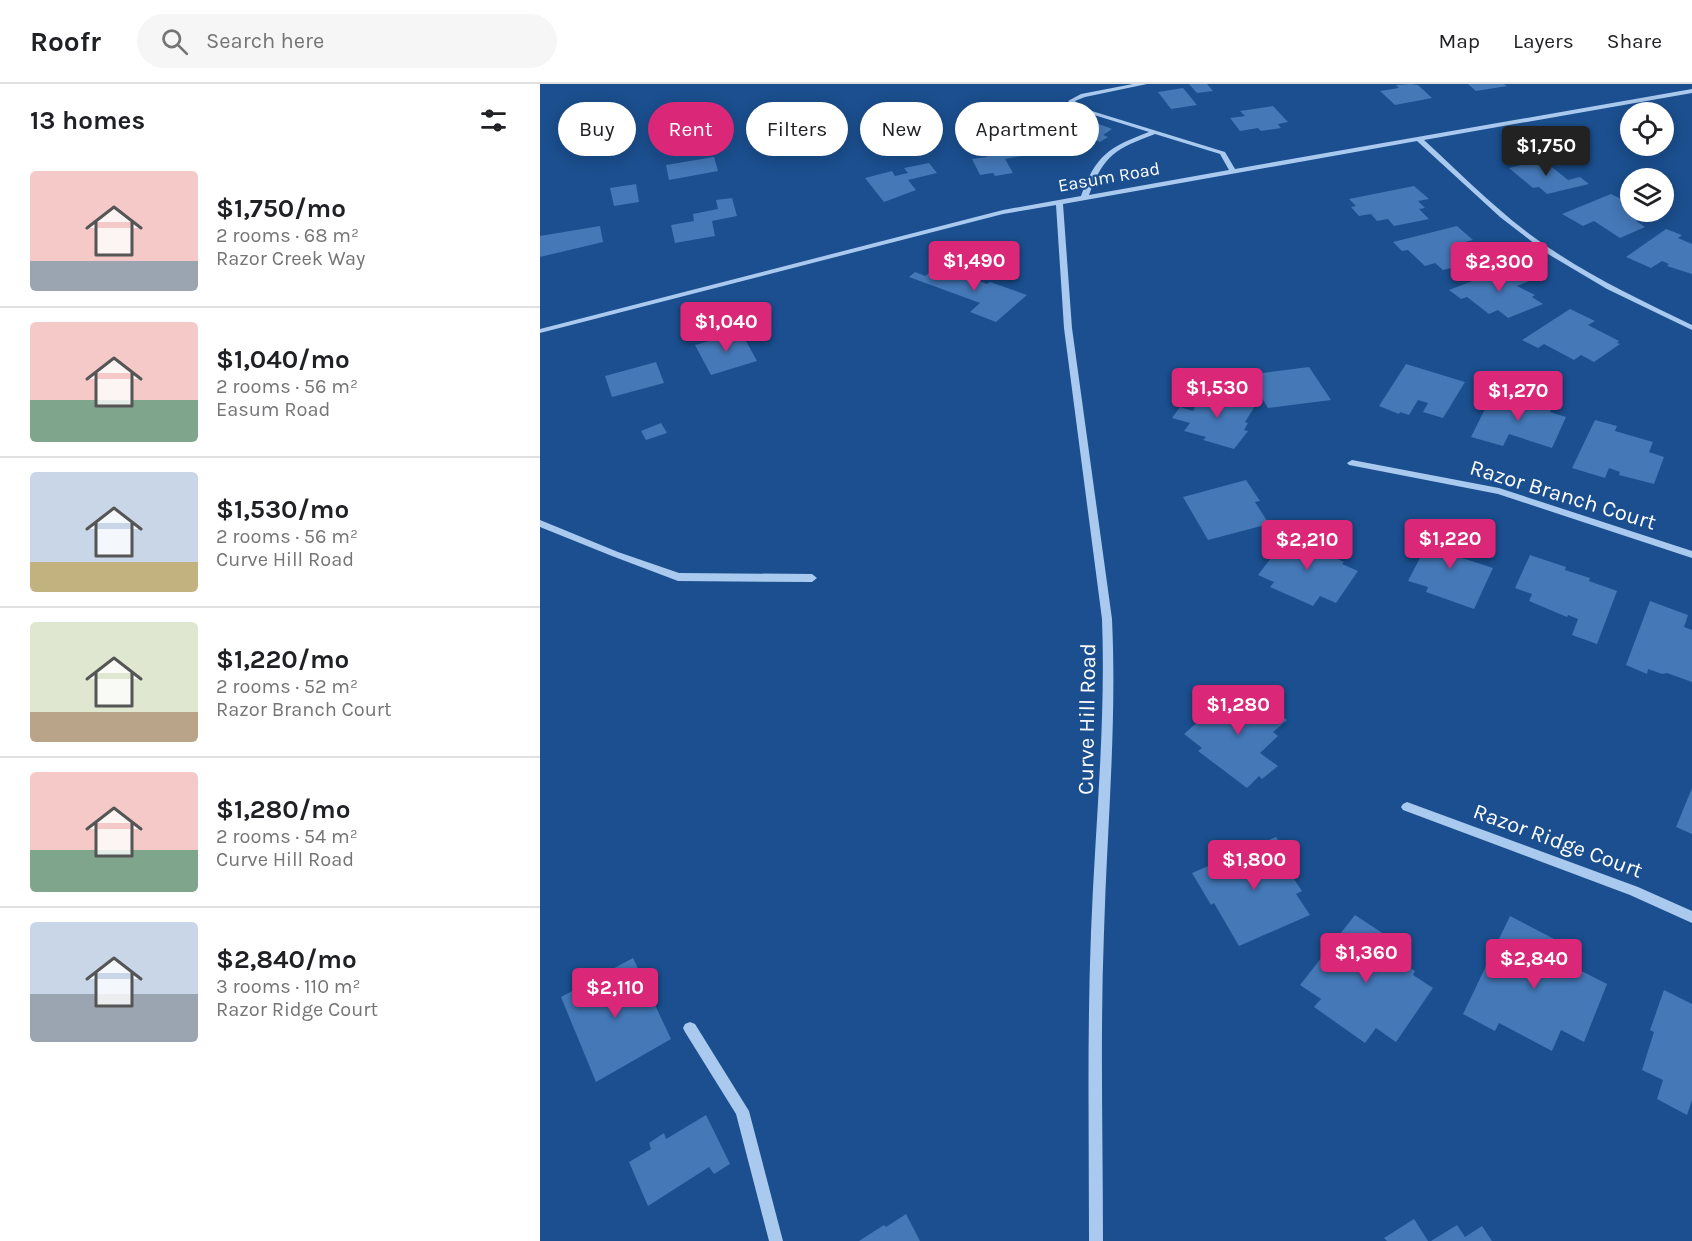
<!DOCTYPE html>
<html lang="en">
<head>
<meta charset="utf-8">
<style>
  :root { --surface:#fff; --page:#f6f6f6; --text:#202124; --muted:#757577; --line:#e0e0e0; --accent:#db2777 }
  body { margin:0; font-family:Karla,sans-serif; background:var(--page); color:var(--text); height:100vh; display:flex; flex-direction:column; font-size:22px; white-space:nowrap }
  * { box-sizing:border-box; margin:0 }
  p { font-size:20px; color:var(--muted) }
  .icon { flex:none; width:33px; height:33px; fill:none; stroke:currentColor; stroke-width:2; stroke-linecap:round; stroke-linejoin:round }
  .map { position:relative; flex:1; overflow:hidden }
  .side { display:flex; flex-direction:column; background:var(--surface); width:540px }
  .side>* { flex:none }
  .top-card { position:absolute; left:18px; top:18px; width:570px; height:54px; display:flex; gap:12px }
  .tools { position:absolute; left:1080px; top:18px; display:grid; gap:12px }
  .tools a { display:grid; place-items:center; width:54px; height:54px; border-radius:50%; background:var(--surface); box-shadow:0 3px 15px #0003; font-size:30px }
  .price { position:absolute; translate:-50% -51px; padding:0 14px; border-radius:6px; background:var(--accent); color:#fff; font-size:20px; line-height:39px; filter:drop-shadow(0 2px 3px #0008) }
  .price::after { content:''; position:absolute; left:50%; top:36px; width:18px; height:14px; margin-left:-9px; background:inherit; clip-path:polygon(0 0,100% 0,50% 100%) }
  .price.current { background:#222; color:#fff }
  ul { padding:0; list-style:none }
  li { display:flex; align-items:center; gap:18px; height:150px; padding:0 30px }
  li+li { border-top:2px solid var(--line) }
  li span { display:grid; place-items:center; flex:none; width:168px; height:120px; border-radius:6px; color:#555 }
  li>.icon { margin-inline-start:auto }
  span .icon { width:72px; height:72px; fill:#fffc; stroke-width:1 }
  li b { font-size:26px }
  h2 { display:flex; justify-content:space-between; align-items:center; height:72px; padding:0 30px; font-size:26px }
  .pill { padding:0 21px; border-radius:27px; background:var(--surface); box-shadow:0 3px 15px #0003; font-size:21px; line-height:54px }
  .pill.current { background:var(--accent); color:#fff }
  header { display:flex; align-items:center; gap:36px; box-sizing:border-box; height:84px; padding:0 30px; background:var(--surface); border-bottom:2px solid var(--line) }
  header strong { font-size:28px }
  nav { display:flex; gap:33px; margin-inline-start:auto; font-size:21px }
  .search { width:420px; height:54px; background:var(--page); display:flex; align-items:center; gap:15px; box-sizing:border-box; padding:0 21px; border-radius:33px; color:var(--muted); font-size:22px }
  main { display:flex; flex:1; min-height:0 }
  .map>svg:first-child { display:block }
</style>
</head>
<body>
<header>
<strong>Roofr</strong>
<div class="search"><svg class="icon" aria-label="search" viewBox="0 0 24 24"><circle cx="10" cy="10" r="6"/><path d="M15 15l6 6"/></svg>Search here</div>
<nav><a>Map</a><a>Layers</a><a>Share</a></nav>
</header>
<main>
<section class="side">
<h2>13 homes<svg class="icon" aria-label="filters" viewBox="0 0 24 24"><path d="M4 7h16M4 17h16"/><circle cx="9" cy="7" r="2"/><circle cx="15" cy="17" r="2"/></svg></h2>
<ul>
<li><span style="background:linear-gradient(#f6c9c9 75%,#9aa5b1 0)"><svg class="icon" aria-label="home" viewBox="0 0 24 24"><path d="M3 11l9-7 9 7M6 9v11h12V9"/></svg></span><div><b>$1,750/mo</b><p>2 rooms · 68 m²</p><p>Razor Creek Way</p></div></li>
<li><span style="background:linear-gradient(#f6c9c9 65%,#7fa58c 0)"><svg class="icon" aria-label="home" viewBox="0 0 24 24"><path d="M3 11l9-7 9 7M6 9v11h12V9"/></svg></span><div><b>$1,040/mo</b><p>2 rooms · 56 m²</p><p>Easum Road</p></div></li>
<li><span style="background:linear-gradient(#c9d6e8 75%,#c2b280 0)"><svg class="icon" aria-label="home" viewBox="0 0 24 24"><path d="M3 11l9-7 9 7M6 9v11h12V9"/></svg></span><div><b>$1,530/mo</b><p>2 rooms · 56 m²</p><p>Curve Hill Road</p></div></li>
<li><span style="background:linear-gradient(#dfe7d0 75%,#b9a48a 0)"><svg class="icon" aria-label="home" viewBox="0 0 24 24"><path d="M3 11l9-7 9 7M6 9v11h12V9"/></svg></span><div><b>$1,220/mo</b><p>2 rooms · 52 m²</p><p>Razor Branch Court</p></div></li>
<li><span style="background:linear-gradient(#f6c9c9 65%,#7fa58c 0)"><svg class="icon" aria-label="home" viewBox="0 0 24 24"><path d="M3 11l9-7 9 7M6 9v11h12V9"/></svg></span><div><b>$1,280/mo</b><p>2 rooms · 54 m²</p><p>Curve Hill Road</p></div></li>
<li><span style="background:linear-gradient(#c9d6e8 60%,#9aa5b1 0)"><svg class="icon" aria-label="home" viewBox="0 0 24 24"><path d="M3 11l9-7 9 7M6 9v11h12V9"/></svg></span><div><b>$2,840/mo</b><p>3 rooms · 110 m²</p><p>Razor Ridge Court</p></div></li>
</ul>
</section>
<div class="map">
<svg width="1152" height="1157" viewBox="0 0 1152 1157">
  <rect width="100%" height="100%" fill="#1b4f8f"/>
  <g fill="#4478b7">
    <polygon points="649,0 667,0 673,7 657,9"/>
    <polygon points="871,0 878,1 892,14 855,21 840,7 859,4 856,1"/>
    <polygon points="928,0 964,0 967,2 936,7"/>
    <polygon points="643,4 657,21 631,25 618,8"/>
    <polygon points="733,22 748,38 738,40 741,44 721,47 718,44 700,47 690,34 705,32 700,27"/>
    <polygon points="495,28 498,35 483,37 479,30"/>
    <polygon points="548,36 572,45 563,51 568,53 560,58 555,56 535,68 510,59"/>
    <polygon points="475,63 481,72 465,75 473,89 455,92 453,89 440,91 432,75 447,73 444,68"/>
    <polygon points="174,73 178,87 129,96 126,81"/>
    <polygon points="1003,76 1028,96 1040,93 1049,100 1007,110 999,103 993,104 969,84"/>
    <polygon points="389,79 397,89 368,96 376,106 344,118 325,94 352,87 355,92 368,89 364,84"/>
    <polygon points="96,100 99,118 74,122 70,104"/>
    <polygon points="874,102 889,115 878,117 885,124 879,125 889,135 854,142 848,135 837,137 831,130 819,132 811,123 816,122 809,115"/>
    <polygon points="1071,110 1085,117 1080,119 1090,125 1090,128 1105,133 1096,137 1105,143 1080,154 1054,137 1043,142 1022,130"/>
    <polygon points="192,114 197,132 172,137 175,152 135,159 131,141 154,137 153,130 178,125 176,116"/>
    <polygon points="60,142 63,158 0,173 0,152"/>
    <polygon points="917,142 933,156 920,159 934,169 931,170 939,177 903,186 895,179 885,182 868,166 862,167 853,158"/>
    <polygon points="1126,145 1142,151 1138,154 1152,160 1152,190 1127,182 1129,180 1122,177 1111,184 1086,173"/>
    <polygon points="398,182 447,200 450,198 487,211 456,238 430,228 440,219 369,193 375,188 385,192"/>
    <polygon points="969,183 989,197 977,202 995,211 992,213 1003,220 968,234 958,226 949,230 927,213 921,215 909,206"/>
    <polygon points="1030,225 1055,237 1048,241 1079,257 1077,259 1080,260 1054,278 1041,271 1034,276 1004,260 998,264 982,256"/>
    <polygon points="201,248 217,277 171,291 155,261"/>
    <polygon points="116,278 124,299 72,313 65,292"/>
    <polygon points="866,280 925,298 903,334 883,328 888,319 878,316 869,331 860,328 859,330 839,322"/>
    <polygon points="769,283 791,316 728,324 708,291"/>
    <polygon points="663,306 715,322 705,338 708,339 704,346 708,347 694,365 663,356 666,353 644,347 650,339 632,334 640,323 653,327"/>
    <polygon points="953,309 1012,324 1010,328 1026,333 1012,364 969,350 963,362 931,353"/>
    <polygon points="1055,336 1077,342 1075,347 1113,358 1109,368 1124,373 1114,400 1079,391 1080,388 1069,384 1065,394 1032,384"/>
    <polygon points="121,339 127,349 106,356 101,347"/>
    <polygon points="706,396 720,417 715,418 729,440 668,456 643,413"/>
    <polygon points="896,443 929,454 919,473 953,484 934,525 886,508 888,503 868,497"/>
    <polygon points="753,445 785,458 776,469 785,473 787,470 804,478 802,480 818,487 796,519 780,512 773,522 730,503 734,498 718,491"/>
    <polygon points="990,471 1026,483 1025,486 1050,494 1049,497 1077,507 1057,560 1032,551 1038,535 1028,531 1027,533 989,517 992,510 975,504"/>
    <polygon points="1110,517 1148,531 1144,543 1152,546 1152,598 1127,589 1122,590 1108,585 1107,590 1086,581"/>
    <polygon points="699,602 747,636 733,648 738,652 720,669 738,682 722,695 719,692 707,704 658,667 662,664 644,650"/>
    <polygon points="1152,704 1152,750 1136,743"/>
    <polygon points="736,753 759,788 752,792 762,807 756,810 770,831 699,862 674,819 671,821 652,789"/>
    <polygon points="815,831 853,856 842,870 851,876 853,873 875,887 873,891 893,904 856,958 836,944 825,959 774,923 781,915 760,901"/>
    <polygon points="970,832 1014,855 1008,870 1067,900 1044,958 1021,946 1012,967 959,939 955,947 923,930"/>
    <polygon points="93,874 131,955 56,998 21,913"/>
    <polygon points="1124,906 1152,920 1152,1016 1147,1031 1117,1015 1123,996 1102,986 1114,948 1110,946"/>
    <polygon points="166,1031 190,1080 174,1090 169,1083 108,1122 89,1078 111,1065 109,1059 124,1049 126,1055"/>
    <polygon points="366,1130 380,1157 319,1157 344,1141 346,1143"/>
    <polygon points="874,1135 888,1157 847,1157 844,1154"/>
    <polygon points="917,1141 925,1153 942,1142 952,1157 891,1157"/>
  </g>
  <g fill="none" stroke-linecap="round" stroke-linejoin="round">
    <g fill="#a9c9ee" fill-rule="evenodd">
      <path d="M 593,0 L 607,0 L 545,13 L 535,17 L 542,24 L 685,68 L 695,85 L 1152,5 L 1152,9 L 884,56 C 920,89 955,125 995,154 C 1043,189 1098,215 1152,241 L 1152,246 L 1067,205 L 1008,170 L 960,133 L 877,57 L 523,120 L 532,244 L 572,535 C 577,640 567,744 564,848 C 560,951 563,1054 563,1157 L 549,1157 C 549,1054 547,951 551,848 C 555,744 566,640 562,535 L 524,244 L 516,121 L 463,130 L 0,249 L 0,245 L 463,126 L 541,112 C 556,71 569,63 609,48 L 538,26 L 528,17 L 541,10 ZM 615,50 L 680,70 L 689,86 L 549,111 C 564,70 576,65 615,50 Z"/>
      <polygon points="812,376 959,404 1152,467 1152,474 958,410 809,381 807,379"/>
      <polygon points="0,436 78,468 139,489 272,490 277,494 272,498 138,497 72,472 0,443"/>
      <polygon points="867,718 1098,803 1152,827 1152,839 1090,811 863,726 861,723 863,720"/>
      <polygon points="150,938 155,940 209,1027 243,1157 229,1157 196,1030 145,948 143,944 145,940"/>
    </g>
  </g>
  <g text-anchor="middle" dominant-baseline="central" stroke-width="4.5" stroke-linejoin="round" paint-order="stroke">
    <g font-size="18" fill="#fff" stroke="#1b4f8f">
      <text transform="translate(569 93) rotate(-10)">Easum Road</text>
    </g>
    <g font-size="22" fill="#fff" stroke="#1b4f8f">
      <text transform="translate(1023 411) rotate(17)">Razor Branch Court</text>
      <text transform="translate(547 635) rotate(-89)">Curve Hill Road</text>
      <text transform="translate(1018 757) rotate(20)">Razor Ridge Court</text>
    </g>
  </g>
</svg>
<div class="tools">
<a><svg class="icon" aria-label="locate" viewBox="0 0 24 24"><circle cx="12" cy="12" r="6"/><path d="M12 2v4M12 18v4M2 12h4M18 12h4"/></svg></a>
<a><svg class="icon" aria-label="layers" viewBox="0 0 24 24"><path d="M12 4l9 5-9 5-9-5zM3 14l9 5 9-5"/></svg></a>
</div>
<b class="price current" style="left:1006px;top:93px">$1,750</b>
<b class="price" style="left:434px;top:208px">$1,490</b>
<b class="price" style="left:959px;top:209px">$2,300</b>
<b class="price" style="left:186px;top:269px">$1,040</b>
<b class="price" style="left:677px;top:335px">$1,530</b>
<b class="price" style="left:978px;top:338px">$1,270</b>
<b class="price" style="left:910px;top:486px">$1,220</b>
<b class="price" style="left:767px;top:487px">$2,210</b>
<b class="price" style="left:698px;top:652px">$1,280</b>
<b class="price" style="left:714px;top:807px">$1,800</b>
<b class="price" style="left:826px;top:900px">$1,360</b>
<b class="price" style="left:994px;top:906px">$2,840</b>
<b class="price" style="left:75px;top:935px">$2,110</b>
<div class="top-card">
<a class="pill">Buy</a>
<a class="pill current">Rent</a>
<a class="pill">Filters</a>
<a class="pill">New</a>
<a class="pill">Apartment</a>
</div>
</div>
</main>
</body>
</html>
